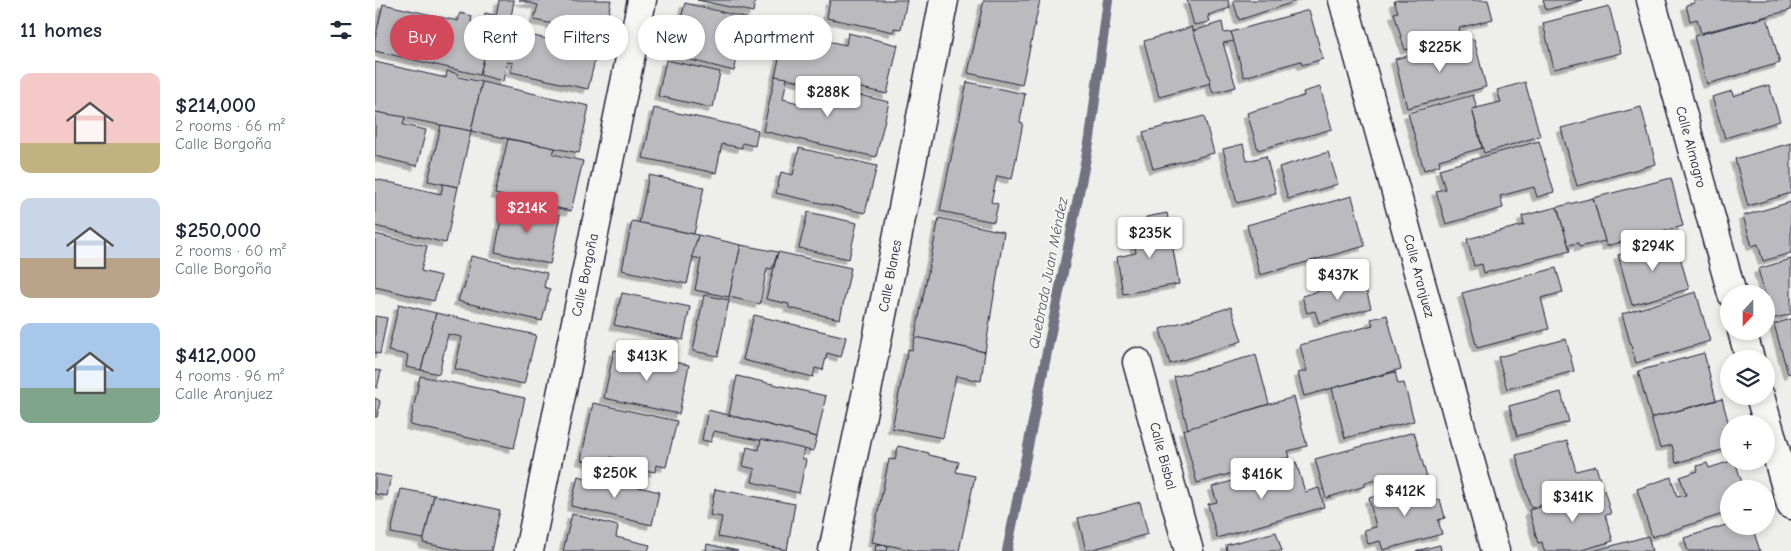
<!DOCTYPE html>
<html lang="en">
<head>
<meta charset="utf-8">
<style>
  :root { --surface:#fff; --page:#f2f2f3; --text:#1f2937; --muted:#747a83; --accent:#d1495b }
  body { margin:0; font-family:"Comic Neue",sans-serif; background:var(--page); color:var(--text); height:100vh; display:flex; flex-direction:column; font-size:19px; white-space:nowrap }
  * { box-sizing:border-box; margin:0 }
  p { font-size:16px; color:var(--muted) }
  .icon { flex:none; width:28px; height:28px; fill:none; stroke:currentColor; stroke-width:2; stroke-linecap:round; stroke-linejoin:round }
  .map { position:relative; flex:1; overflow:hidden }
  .sheet { display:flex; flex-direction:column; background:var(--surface); width:375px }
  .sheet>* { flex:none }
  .guide { position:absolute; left:15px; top:15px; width:475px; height:45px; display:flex; gap:10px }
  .needle { width:32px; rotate:201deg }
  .fabs { position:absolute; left:1345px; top:285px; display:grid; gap:10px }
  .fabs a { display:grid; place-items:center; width:55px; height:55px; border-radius:50%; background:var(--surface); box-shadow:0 2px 8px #0003; font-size:25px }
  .price { position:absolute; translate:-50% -42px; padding:0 11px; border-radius:5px; background:#fff; color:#222; font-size:16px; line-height:32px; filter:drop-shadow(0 1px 2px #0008) }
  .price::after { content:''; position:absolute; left:50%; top:30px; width:15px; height:11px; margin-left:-8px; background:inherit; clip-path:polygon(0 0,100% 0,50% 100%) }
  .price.active { background:var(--accent); color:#fff }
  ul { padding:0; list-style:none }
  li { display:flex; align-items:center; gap:15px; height:125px; padding:0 20px }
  li span { display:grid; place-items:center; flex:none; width:140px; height:100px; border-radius:10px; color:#555 }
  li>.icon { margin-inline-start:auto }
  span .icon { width:60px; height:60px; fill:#fffc; stroke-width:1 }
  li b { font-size:21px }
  h2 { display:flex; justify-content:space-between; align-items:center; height:60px; padding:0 20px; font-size:21px }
  .tag { padding:0 18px; border-radius:22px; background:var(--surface); box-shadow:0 2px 8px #0003; font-size:18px; line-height:45px }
  .tag.active { background:var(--accent); color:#fff }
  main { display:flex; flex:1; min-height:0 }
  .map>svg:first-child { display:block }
</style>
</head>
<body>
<main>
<section class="sheet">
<h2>11 homes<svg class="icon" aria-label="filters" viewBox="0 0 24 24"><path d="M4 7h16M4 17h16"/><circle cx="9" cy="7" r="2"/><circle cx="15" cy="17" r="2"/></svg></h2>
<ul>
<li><span style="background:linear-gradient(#f6c9c9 70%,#c2b280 0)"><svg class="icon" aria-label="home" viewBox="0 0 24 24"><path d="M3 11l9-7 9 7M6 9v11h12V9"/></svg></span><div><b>$214,000</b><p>2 rooms · 66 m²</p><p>Calle Borgoña</p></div></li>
<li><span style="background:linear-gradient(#c9d6e8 60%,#b9a48a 0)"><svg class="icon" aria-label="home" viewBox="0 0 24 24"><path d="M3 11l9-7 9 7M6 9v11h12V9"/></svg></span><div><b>$250,000</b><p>2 rooms · 60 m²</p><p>Calle Borgoña</p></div></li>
<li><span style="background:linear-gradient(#a9c7e8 65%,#7fa58c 0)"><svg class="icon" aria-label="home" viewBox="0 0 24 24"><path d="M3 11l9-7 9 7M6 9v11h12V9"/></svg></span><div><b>$412,000</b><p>4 rooms · 96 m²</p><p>Calle Aranjuez</p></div></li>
</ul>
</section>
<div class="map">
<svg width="1416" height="551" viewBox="0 0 1416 551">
  <defs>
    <filter id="shadow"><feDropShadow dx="-4.5" dy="4.5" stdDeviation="0" flood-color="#0004"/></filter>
  </defs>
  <rect width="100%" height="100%" fill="#eeeeeb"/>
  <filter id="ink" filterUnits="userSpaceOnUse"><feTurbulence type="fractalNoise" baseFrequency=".02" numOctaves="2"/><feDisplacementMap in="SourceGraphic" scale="10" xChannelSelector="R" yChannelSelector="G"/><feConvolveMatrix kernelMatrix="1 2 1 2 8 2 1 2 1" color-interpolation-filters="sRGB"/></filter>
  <g filter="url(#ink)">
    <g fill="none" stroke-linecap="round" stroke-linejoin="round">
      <polyline stroke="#727281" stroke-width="10" points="632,551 715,138 733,0"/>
    </g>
    <g fill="#bbbbbf" stroke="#22223b" filter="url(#shadow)">
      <polygon points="124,0 139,0 132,40 142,43 144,33 201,45 203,38 224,43 213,89 136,72 138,63 132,62 128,81 105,75 119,15 121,16"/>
      <polygon points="144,0 236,0 228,40 207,35 209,30 159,20 163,5"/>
      <polygon points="322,0 380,0 378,12"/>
      <polygon points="455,0 532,0 526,29 519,28 519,32 452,18"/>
      <polygon points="609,0 665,0 647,85 593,73"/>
      <polygon points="812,0 853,0 855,8 833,15 835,22 819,25"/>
      <polygon points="858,0 925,0 864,20"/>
      <polygon points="1023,0 1113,0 1118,19 1084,28 1086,35 1030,50 1019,13 1023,12 1019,1"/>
      <polygon points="1168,0 1208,0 1171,10"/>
      <polygon points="1319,0 1416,0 1416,10 1326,33 1322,19 1315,21 1311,5 1319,3"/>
      <polygon points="310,3 372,18 359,71 300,56 304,40 301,40"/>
      <polygon points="8,4 83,21 85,13 97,16 96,22 108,25 110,13 119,15 105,75 0,51 0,39"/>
      <polygon points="1234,6 1246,53 1179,69 1168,23"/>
      <polygon points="934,10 948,59 927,65 926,61 869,77 856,32"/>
      <polygon points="1392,17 1405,63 1332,84 1319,36"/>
      <polygon points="413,22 445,30 443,39 471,45 473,33 523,45 512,94 435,76 433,83 400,76"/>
      <polygon points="847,22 849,33 856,32 859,41 848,43 861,87 838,93 818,31"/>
      <polygon points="817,27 836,83 784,97 769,41"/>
      <polygon points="1099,39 1111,87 1032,108 1020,59"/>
      <polygon points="291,60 345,72 338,108 283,96"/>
      <polygon points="0,62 71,78 72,71 83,74 83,77 107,82 96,131 0,112"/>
      <polygon points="400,76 412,78 408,99 431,105 436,84 514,102 501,157 388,131"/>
      <polygon points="107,82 214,106 204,153 96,131"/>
      <polygon points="592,82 650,94 645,122 648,123 637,179 622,176 616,202 623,204 619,222 565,211"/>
      <polygon points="1150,82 1165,136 1109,153 1097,109 1126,102 1122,90"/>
      <polygon points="1394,85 1405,121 1350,138 1337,97 1357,91 1358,96"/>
      <polygon points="945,87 957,129 883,150 872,113 929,96 928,92"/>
      <polygon points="1098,95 1102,108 1097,109 1107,148 1064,160 1065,165 1049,170 1033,113"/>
      <polygon points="1266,107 1281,164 1202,186 1186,128"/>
      <polygon points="279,108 383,130 380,146 367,143 367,148 347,144 341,173 268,158"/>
      <polygon points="0,112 30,117 28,125 51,130 42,166 0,156"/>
      <polygon points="829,116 839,153 778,169 768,132"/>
      <polygon points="66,125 96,131 83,187 53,181"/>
      <polygon points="133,139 180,148 178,154 208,161 196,211 120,194"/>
      <polygon points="1164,141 1179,192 1162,197 1159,187 1125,196 1128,208 1071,224 1061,191 1070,189 1064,169"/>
      <polygon points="1416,143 1416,193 1373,206 1360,159"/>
      <polygon points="868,144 872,161 891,156 901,193 862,203 848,149"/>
      <polygon points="424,148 502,166 490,213 401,193 406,172 418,175"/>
      <polygon points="953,152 963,184 913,199 904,167"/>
      <polygon points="274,175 329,187 319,234 264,223"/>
      <polygon points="1296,178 1308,226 1231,246 1218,198"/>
      <polygon points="0,179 66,194 68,184 83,187 71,243 0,226"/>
      <polygon points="977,196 990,246 885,275 872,225"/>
      <polygon points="1218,198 1230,241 1204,247 1203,243 1193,245 1182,207"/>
      <polygon points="1416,202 1416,253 1388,261 1383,244 1377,246 1368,216"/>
      <polygon points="129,204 185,215 175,264 120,252"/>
      <polygon points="1182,207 1195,251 1109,273 1107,264 1099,266 1092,239 1149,225 1147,216"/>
      <polygon points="433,212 482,223 474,259 424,248"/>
      <polygon points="792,213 804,284 748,294 742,257 761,253 758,236 774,234 771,217"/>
      <polygon points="564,218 629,232 610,352 540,337"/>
      <polygon points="257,221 323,235 312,284 247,270"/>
      <polygon points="0,234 52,246 46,271 66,276 59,301 0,287"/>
      <polygon points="323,235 366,245 354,297 320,290 326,259 317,257"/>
      <polygon points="1300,239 1314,289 1257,305 1243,255"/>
      <polygon points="366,245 403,252 397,269 392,268 385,304 354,297"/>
      <polygon points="403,252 476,268 465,319 414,308 414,304 391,299"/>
      <polygon points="96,256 172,273 169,287 175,289 167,321 83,301 87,289 89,289"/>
      <polygon points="1416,259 1416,314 1397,319 1391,294 1390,294 1383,269"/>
      <polygon points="1181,268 1188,292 1166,298 1174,329 1102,348 1087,293"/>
      <polygon points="988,278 996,308 944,323 940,311 932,313 927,296"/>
      <polygon points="1321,292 1335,341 1261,363 1247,314"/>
      <polygon points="247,293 315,307 308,340 239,325"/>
      <polygon points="329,295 354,300 343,356 318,351"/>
      <polygon points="24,304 61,313 46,370 31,367 33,355 13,351"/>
      <polygon points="856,307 867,341 795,364 785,329"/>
      <polygon points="61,313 161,335 149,384 80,369 87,337 73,334 64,374 46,370"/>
      <polygon points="379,315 471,337 466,357 452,353 448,370 440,368 438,377 368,360"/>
      <polygon points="1012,315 1026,369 929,396 923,373 932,371 925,345 998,325 996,319"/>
      <polygon points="0,316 12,318 5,354 0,353"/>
      <polygon points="1416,319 1416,373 1413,374 1399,324"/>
      <polygon points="540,337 610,352 606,381 581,376 568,438 517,428 533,349 537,350"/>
      <polygon points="1191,339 1199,371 1132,389 1123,357"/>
      <polygon points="239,350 314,365 304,414 229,398"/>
      <polygon points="1329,353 1341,400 1276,418 1263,371"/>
      <polygon points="881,355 894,404 813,429 799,377"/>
      <polygon points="0,370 6,371 2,388 0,387"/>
      <polygon points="1020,372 1023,384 1029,383 1039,421 970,438 957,388"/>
      <polygon points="45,376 150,398 139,448 35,425"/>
      <polygon points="362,376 451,396 442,437 354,415"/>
      <polygon points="1186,392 1194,422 1142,436 1134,406"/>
      <polygon points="919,397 932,446 913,451 915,457 822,483 808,430"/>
      <polygon points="0,398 5,401 2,417 0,417"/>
      <polygon points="1347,399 1354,425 1354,448 1301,463 1297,445 1285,448 1276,418"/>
      <polygon points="218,403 302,421 291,467 281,465 280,472 254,467 255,461 235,457 233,466 206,460"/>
      <polygon points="333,410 442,437 438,451 339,431 336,442 327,440"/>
      <polygon points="1039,432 1052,478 1011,489 1007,478 990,483 990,486 951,498 940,459"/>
      <polygon points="386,439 429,449 427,458 431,460 424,493 377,482 380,469 368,466 372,447 384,450"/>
      <polygon points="1192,441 1201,471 1221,466 1227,488 1156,508 1141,455"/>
      <polygon points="523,446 554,453 554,455 584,462 581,472 600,476 584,551 542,551 497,542 514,459 520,460"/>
      <polygon points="1356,461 1360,461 1369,489 1354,489 1354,512 1277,537 1262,489 1296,477 1302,497 1311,495 1305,477 1323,471 1322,466 1332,463 1334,468"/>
      <polygon points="921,462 930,492 944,488 949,507 842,538 833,504 842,502 837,487"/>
      <polygon points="0,474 16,477 12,496 0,494"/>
      <polygon points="212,474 284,492 277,525 196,506 203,476 211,478"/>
      <polygon points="1053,482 1058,501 1065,499 1070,518 1063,520 1067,534 1008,550 1005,541 993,544 989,530 1001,527 994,498"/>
      <polygon points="26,489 59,495 49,539 16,533"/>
      <polygon points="340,489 420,504 412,550 343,537 347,517 335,515"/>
      <polygon points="1229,490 1236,514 1230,515 1238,541 1203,551 1169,551 1167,542 1163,543 1154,510"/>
      <polygon points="59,495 125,510 116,551 88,551 48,543"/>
      <polygon points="765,502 773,534 711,551 703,518"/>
      <polygon points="197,514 243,526 241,537 275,545 273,551 188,551"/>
      <polygon points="1354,524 1354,526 1377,526 1385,551 1313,551 1309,538"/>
      <polygon points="901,532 907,551 852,551 851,545"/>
      <polygon points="1273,536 1277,551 1218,551"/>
      <polygon points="332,544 363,551 331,551"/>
      <polygon points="501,544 513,546 512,551 500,551"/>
      <polygon points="1065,545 1066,551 1041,551"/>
    </g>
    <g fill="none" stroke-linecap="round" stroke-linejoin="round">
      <defs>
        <g id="minor">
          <polyline points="968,0 1120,551"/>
          <polyline points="1276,0 1357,294"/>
          <polyline points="1367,331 1375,359"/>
          <polyline points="762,362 814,551"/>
          <polyline points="1385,396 1416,505"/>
          <polyline points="154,551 267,0"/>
          <polyline points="458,551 492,391 569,0"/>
        </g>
      </defs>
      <use href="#minor" stroke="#22223b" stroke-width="31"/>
      <use href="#minor" stroke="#f6f6f2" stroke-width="28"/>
    </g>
  </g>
  <g text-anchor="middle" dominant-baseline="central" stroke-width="4" stroke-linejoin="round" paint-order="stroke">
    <g font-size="14" fill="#22223b" stroke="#f6f6f2">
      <text transform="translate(1316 147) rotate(75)">Calle Almagro</text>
      <text transform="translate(210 275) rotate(-78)">Calle Borgoña</text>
      <text transform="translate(515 276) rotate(-79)">Calle Blanes</text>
      <text transform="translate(1044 276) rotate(75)">Calle Aranjuez</text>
      <text transform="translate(788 456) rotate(75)">Calle Bisbal</text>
    </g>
    <g font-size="15" font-style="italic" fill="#575769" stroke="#f6f6f2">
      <text transform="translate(673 273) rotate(-79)">Quebrada Juan Méndez</text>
    </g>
  </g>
</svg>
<div class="fabs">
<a><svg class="needle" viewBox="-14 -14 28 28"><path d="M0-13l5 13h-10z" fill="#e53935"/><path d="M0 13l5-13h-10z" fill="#747a83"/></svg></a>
<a><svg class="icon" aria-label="layers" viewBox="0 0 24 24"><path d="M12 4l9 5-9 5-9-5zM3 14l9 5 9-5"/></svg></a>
<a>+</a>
<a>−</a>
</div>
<b class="price" style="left:1065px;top:73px">$225K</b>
<b class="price" style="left:453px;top:118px">$288K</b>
<b class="price active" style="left:152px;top:234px">$214K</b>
<b class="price" style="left:775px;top:259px">$235K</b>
<b class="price" style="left:1278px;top:272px">$294K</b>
<b class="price" style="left:963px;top:301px">$437K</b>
<b class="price" style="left:272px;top:382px">$413K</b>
<b class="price" style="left:240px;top:499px">$250K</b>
<b class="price" style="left:887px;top:500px">$416K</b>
<b class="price" style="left:1030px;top:517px">$412K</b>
<b class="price" style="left:1198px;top:523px">$341K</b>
<div class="guide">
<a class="tag active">Buy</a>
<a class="tag">Rent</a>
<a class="tag">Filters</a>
<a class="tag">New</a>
<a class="tag">Apartment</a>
</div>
</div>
</main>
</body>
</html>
